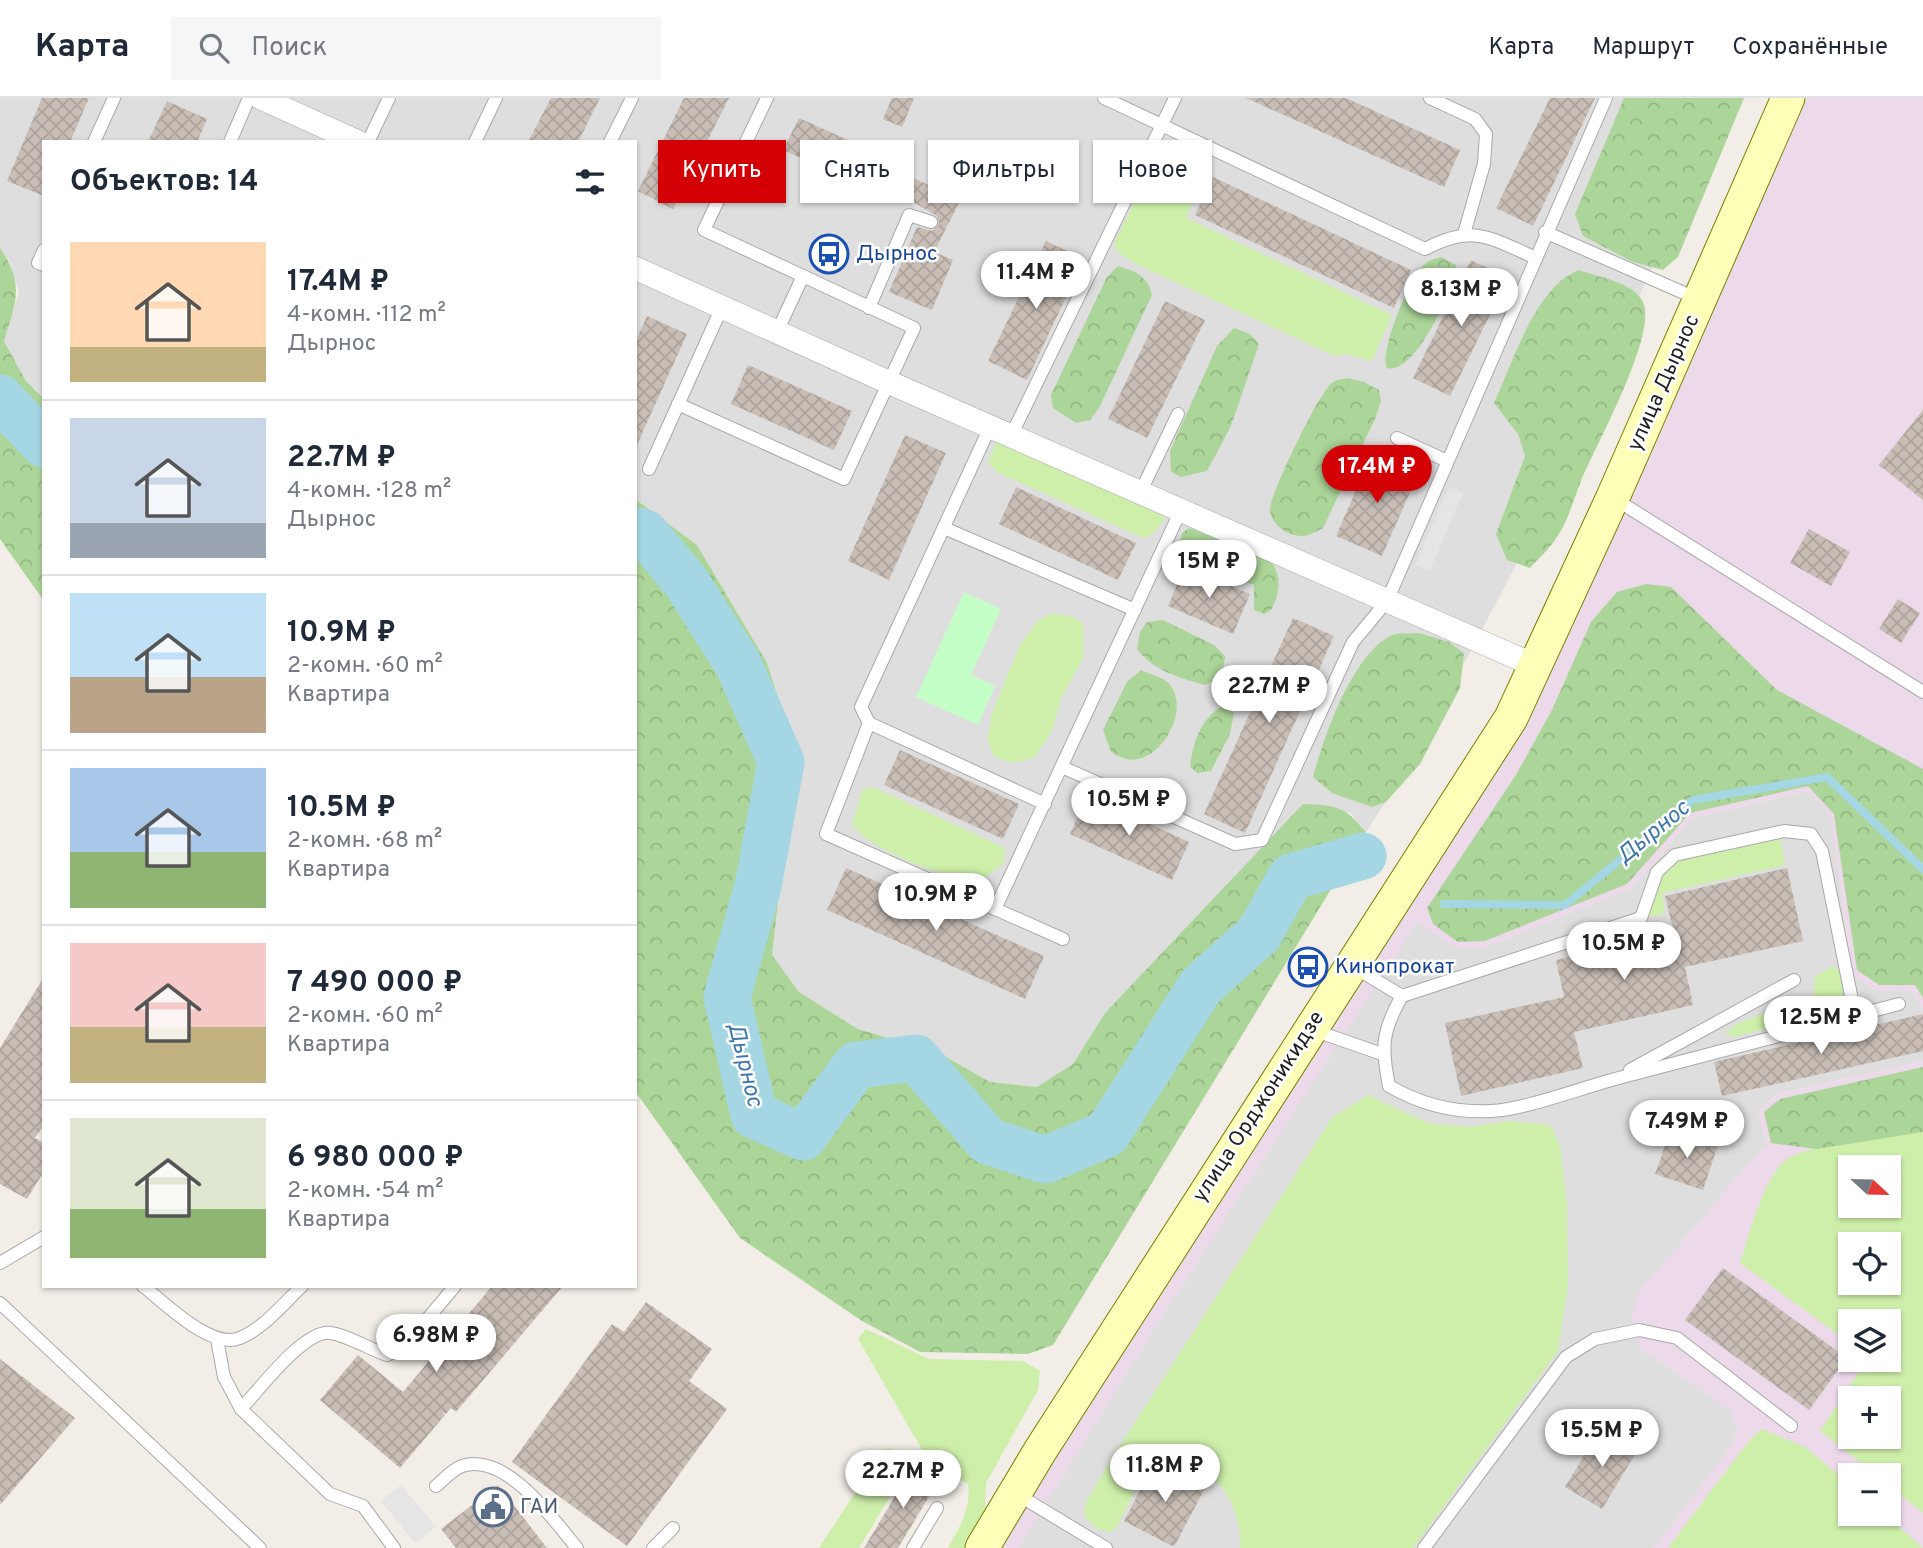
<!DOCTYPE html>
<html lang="ru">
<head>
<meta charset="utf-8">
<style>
  :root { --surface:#fff; --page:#f6f6f7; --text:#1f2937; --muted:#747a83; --line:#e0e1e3; --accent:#d30005 }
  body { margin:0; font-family:Overpass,sans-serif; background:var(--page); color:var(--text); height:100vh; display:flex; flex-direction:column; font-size:26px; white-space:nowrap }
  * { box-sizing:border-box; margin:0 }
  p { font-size:23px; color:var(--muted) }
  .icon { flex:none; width:38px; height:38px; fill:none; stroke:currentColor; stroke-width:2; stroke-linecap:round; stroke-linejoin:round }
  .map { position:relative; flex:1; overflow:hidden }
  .details { position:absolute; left:42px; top:42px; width:595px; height:1148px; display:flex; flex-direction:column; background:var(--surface); border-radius:0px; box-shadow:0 2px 5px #0004 }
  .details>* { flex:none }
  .top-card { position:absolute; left:658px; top:42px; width:665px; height:63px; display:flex; gap:14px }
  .needle { width:46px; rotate:112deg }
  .buttons { position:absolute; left:1838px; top:1057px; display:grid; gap:14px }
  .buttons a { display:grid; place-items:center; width:63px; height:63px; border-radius:0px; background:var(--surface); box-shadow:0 2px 5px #0004; font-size:35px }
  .price { position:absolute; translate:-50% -60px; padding:0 16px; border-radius:24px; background:#fff; color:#222; font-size:23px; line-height:46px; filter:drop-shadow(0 2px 4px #0008) }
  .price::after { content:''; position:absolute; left:50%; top:42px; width:21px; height:16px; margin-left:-10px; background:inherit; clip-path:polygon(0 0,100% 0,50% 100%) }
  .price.active { background:var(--accent); color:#fff }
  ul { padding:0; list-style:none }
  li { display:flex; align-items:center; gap:21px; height:175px; padding:0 28px }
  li+li { border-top:2px solid var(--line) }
  li span { display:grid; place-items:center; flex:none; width:196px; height:140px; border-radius:0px; color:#555 }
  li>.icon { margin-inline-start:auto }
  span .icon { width:84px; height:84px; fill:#fffc; stroke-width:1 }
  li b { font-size:30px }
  h2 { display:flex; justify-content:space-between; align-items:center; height:84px; padding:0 28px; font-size:30px }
  .pill { padding:0 24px; border-radius:0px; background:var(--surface); box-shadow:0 2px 5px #0004; font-size:24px; line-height:63px }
  .pill.active { background:var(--accent); color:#fff }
  header { display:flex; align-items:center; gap:42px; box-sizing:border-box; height:98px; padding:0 35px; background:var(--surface); border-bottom:2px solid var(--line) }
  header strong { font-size:33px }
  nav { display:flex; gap:38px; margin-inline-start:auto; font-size:24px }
  .search { width:490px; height:63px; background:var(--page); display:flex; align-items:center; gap:18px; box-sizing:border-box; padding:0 24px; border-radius:0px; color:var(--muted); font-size:26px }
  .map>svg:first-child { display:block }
</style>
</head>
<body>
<header>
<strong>Карта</strong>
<div class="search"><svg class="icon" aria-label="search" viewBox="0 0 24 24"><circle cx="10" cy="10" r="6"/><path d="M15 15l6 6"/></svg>Поиск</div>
<nav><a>Карта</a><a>Маршрут</a><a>Сохранённые</a></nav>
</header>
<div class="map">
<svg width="1923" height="1450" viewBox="0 0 1923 1450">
  <defs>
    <pattern id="forest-crowns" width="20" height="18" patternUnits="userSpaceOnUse" patternTransform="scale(1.75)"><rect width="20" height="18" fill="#acd599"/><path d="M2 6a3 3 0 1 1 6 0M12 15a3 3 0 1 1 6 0" fill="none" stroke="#94b784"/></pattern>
    <pattern id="building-cross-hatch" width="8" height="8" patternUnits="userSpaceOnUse" patternTransform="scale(1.75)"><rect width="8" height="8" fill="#c8beb6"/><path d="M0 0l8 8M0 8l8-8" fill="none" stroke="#aca39c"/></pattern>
  </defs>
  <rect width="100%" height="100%" fill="#f2eee7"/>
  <g fill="#dfdede">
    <polygon points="0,0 1728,0 1533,435 1414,660 1366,734 1350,714 1105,915 1073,966 1037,989 990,984 939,955 858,931 799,894 772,857 795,655 697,447 635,401 635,44 44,44 44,301 26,283 4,242 19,195 10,165 0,150"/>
    <polygon points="1808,693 1831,717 1852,876 1877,893 1912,893 1923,911 1923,963 1777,996 1758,1013 1767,1050 1762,1051 1639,1193 1640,1250 1731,1313 1737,1329 1733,1346 1654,1450 1018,1450 1168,1209 1417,823 1426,827 1630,791 1693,720"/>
  </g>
  <g fill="#ecd9e9" fill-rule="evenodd">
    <polygon points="1806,0 1923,0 1923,911 1912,893 1877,893 1852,876 1831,718 1808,693 1693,720 1630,791 1487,849 1456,850 1417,824 1168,1209 1018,1450 1000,1450 1053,1361 1497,674 1550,575 1628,406"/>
    <path d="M 1923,963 L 1923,1450 L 1654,1450 L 1733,1346 L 1737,1329 L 1731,1313 L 1640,1250 L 1631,1218 L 1639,1193 L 1762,1051 L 1767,1050 L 1758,1013 L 1778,996 ZM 1850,1069 L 1888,1069 L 1888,1108 L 1850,1108 ZM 1850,1146 L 1888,1146 L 1888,1185 L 1850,1185 ZM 1850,1223 L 1888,1223 L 1888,1262 L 1850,1262 ZM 1850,1300 L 1888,1300 L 1888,1339 L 1850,1339 ZM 1850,1377 L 1888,1377 L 1888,1416 L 1850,1416 Z"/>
  </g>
  <g fill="#ceefaa" fill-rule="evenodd">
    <polygon points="1170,45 1205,59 1209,68 1186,120 1392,217 1372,263 1345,256 1335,258 1136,166 1118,154 1114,145 1163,47"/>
    <polygon points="997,343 1166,419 1152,437 1143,440 997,374 988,364"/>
    <polygon points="1051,515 1071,518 1083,525 1083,561 1062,598 1052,633 1034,660 1011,665 994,658 988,642 992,615 1020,547 1037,524"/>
    <path d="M 863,690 L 875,690 L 1005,750 L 1003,766 L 976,786 C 938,775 877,756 852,727 Z"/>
    <path d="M 1780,741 L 1785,767 L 1662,795 L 1665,815 L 1645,820 C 1650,804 1654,786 1664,774 C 1682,752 1751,746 1780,741 Z"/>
    <path d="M 1832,868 L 1838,871 C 1843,887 1846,899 1838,913 L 1733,939 L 1725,936 L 1738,925 L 1814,898 L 1815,879 Z"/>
    <path d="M 1368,997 L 1428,1025 L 1467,1029 L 1509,1023 L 1550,1027 L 1560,1047 L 1567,1106 L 1568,1188 L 1558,1253 L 1413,1450 L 1240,1450 C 1242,1397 1207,1360 1154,1353 L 1117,1429 L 1110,1434 L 1097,1431 L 1085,1419 L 1085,1406 L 1110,1363 L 1332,1020 Z"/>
    <path d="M 1923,1034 L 1923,1415 L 1888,1387 L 1888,1377 L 1876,1377 L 1820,1333 L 1867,1262 L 1888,1262 L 1888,1223 L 1850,1223 L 1850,1245 L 1740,1165 C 1749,1138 1763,1080 1786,1062 C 1808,1045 1892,1039 1923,1034 ZM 1850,1069 L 1888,1069 L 1888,1108 L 1850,1108 ZM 1850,1146 L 1888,1146 L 1888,1185 L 1850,1185 ZM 1850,1300 L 1888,1300 L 1888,1339 L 1850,1339 Z"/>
    <path d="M 866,1231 L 929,1261 L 1023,1263 L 1040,1273 L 1038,1292 L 986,1385 L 985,1414 L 968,1450 L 948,1450 C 959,1430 972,1409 968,1386 L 928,1362 L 858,1241 Z"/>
    <polygon points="1762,1331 1805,1349 1850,1387 1850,1416 1884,1416 1923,1450 1668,1450 1748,1344"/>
    <polygon points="889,1350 907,1362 908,1369 859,1450 819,1450 883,1352"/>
  </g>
  <g fill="url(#forest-crowns)">
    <polygon points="1624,0 1744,0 1678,159 1663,172 1633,164 1583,138 1575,116"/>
    <path d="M 0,150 C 25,186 16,204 4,243 L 26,283 L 44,301 L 44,503 L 0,441 Z"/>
    <path d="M 1441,159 L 1456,167 C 1454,190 1415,278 1387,270 C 1379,253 1411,176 1426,165 C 1430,161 1436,161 1441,159 Z"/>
    <path d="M 1118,168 C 1135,173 1148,178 1152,197 L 1099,310 L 1090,322 L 1076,325 L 1053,310 L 1051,297 L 1107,179 Z"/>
    <path d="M 1578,172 C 1598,179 1634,184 1643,204 C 1658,236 1595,349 1581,383 C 1573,403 1568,424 1555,442 C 1548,452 1538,461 1530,470 L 1507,462 L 1496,436 L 1525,358 L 1518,336 L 1494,305 C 1514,262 1534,192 1578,172 Z"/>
    <polygon points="1234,230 1250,236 1259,246 1231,328 1207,373 1181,379 1171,374 1170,353 1217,248"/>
    <path d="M 1347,280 L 1364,284 L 1379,292 L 1381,303 L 1375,321 L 1323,430 C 1317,433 1309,438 1303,438 C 1288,439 1269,425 1270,410 C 1272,393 1319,294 1332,285 C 1335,282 1343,281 1347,280 Z"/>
    <path d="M 635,401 L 697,447 L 767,565 L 795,655 L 772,857 L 799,894 L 858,931 L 939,955 L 990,984 L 1037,989 L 1073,966 L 1105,915 L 1303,706 C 1337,707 1344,708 1366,734 L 1053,1247 L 1028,1256 L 920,1254 L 862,1223 L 740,1140 L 635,993 Z"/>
    <path d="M 1189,430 L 1265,458 C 1282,471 1282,493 1271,512 L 1264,516 L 1254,512 L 1254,487 L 1177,457 L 1182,435 Z"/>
    <polygon points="1646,486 1671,489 1777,592 1923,671 1923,900 1915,887 1879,887 1857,872 1834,716 1808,688 1690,715 1627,786 1485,843 1458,844 1433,826 1427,810 1516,677 1552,612 1591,524 1617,494"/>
    <path d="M 1163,522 L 1214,547 L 1225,558 C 1224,574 1220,580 1205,587 C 1179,580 1154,573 1137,551 L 1140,534 L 1147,524 Z"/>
    <path d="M 1419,535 L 1449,544 L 1464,555 L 1460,590 L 1420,666 L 1386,704 L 1372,709 L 1332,695 L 1313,679 C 1324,638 1351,561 1388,539 C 1395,534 1410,536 1419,535 Z"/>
    <path d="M 1141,572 C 1149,576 1160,578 1166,583 C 1195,607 1160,669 1126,661 C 1121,660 1115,656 1111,654 L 1103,632 L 1127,584 Z"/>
    <path d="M 1222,608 L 1234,615 L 1230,636 L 1211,673 L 1198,675 L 1190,669 C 1193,644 1200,622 1222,608 Z"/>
    <polygon points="1923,969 1923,1034 1817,1051 1771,1045 1764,1014 1780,1001"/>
  </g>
  <polygon fill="#c3fec6" points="964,494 1001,511 971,577 995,588 978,627 916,599"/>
  <g fill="#e5e5e5">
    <polygon points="1449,389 1463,395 1430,473 1415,467"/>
    <polygon points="401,1387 436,1429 415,1445 381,1403"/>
  </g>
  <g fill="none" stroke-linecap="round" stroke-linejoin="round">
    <polyline stroke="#a5d6e3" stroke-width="8" points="1444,806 1565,807 1693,702 1827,679 1923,771"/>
    <g stroke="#a5d6e3" stroke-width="47">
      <polyline points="0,300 44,346"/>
      <polyline points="635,432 645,435 686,484 738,566 781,664 758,788 727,899 754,1017 803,1039 856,967 916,960 988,1043 1045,1062 1107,1036 1201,888 1259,836 1291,779 1363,758"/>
    </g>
  </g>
  <g fill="url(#building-cross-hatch)">
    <polygon points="42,0 89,0 70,44 44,44 44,98 7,83"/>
    <polygon points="551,0 600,0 578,44 528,44"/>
    <polygon points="684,0 729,0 673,111 638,93"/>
    <polygon points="892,0 914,0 902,29 883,21"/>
    <polygon points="1246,0 1346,0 1460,52 1444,89"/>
    <polygon points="1550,0 1595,0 1533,128 1496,110"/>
    <polygon points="167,3 207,21 197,44 148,44"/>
    <polygon points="799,20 864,49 849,82 783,52"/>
    <polygon points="910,78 960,103 934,154 953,162 932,212 889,194 917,129 932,133 939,126 937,118 901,97"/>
    <polygon points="1213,79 1411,172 1394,210 1195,117"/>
    <polygon points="1046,143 1084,161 1027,282 988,263"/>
    <polygon points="1471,162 1508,180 1450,298 1413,280"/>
    <polygon points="1165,203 1205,222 1147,340 1108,321"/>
    <polygon points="647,218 687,236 635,351 635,244"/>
    <polygon points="748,267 852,313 834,352 731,306"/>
    <polygon points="1923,312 1923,402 1879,367"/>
    <polygon points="905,337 946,355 889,482 848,463"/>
    <polygon points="1372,356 1418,376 1382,458 1336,438"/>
    <polygon points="1016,389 1136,445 1118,482 999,426"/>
    <polygon points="1809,431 1850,454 1831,488 1790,465"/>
    <polygon points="1185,468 1250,496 1233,536 1168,508"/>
    <polygon points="1898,501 1920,515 1901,545 1879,531"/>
    <polygon points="1293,520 1334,538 1245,735 1204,716"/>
    <polygon points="900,652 1019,706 1003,741 884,687"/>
    <polygon points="1087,697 1189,744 1172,782 1070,736"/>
    <polygon points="846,770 1044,858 1025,901 827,812"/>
    <polygon points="1787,770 1803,843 1685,869 1693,907 1574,934 1583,970 1461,998 1445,925 1564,899 1556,862 1674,835 1665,798"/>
    <polygon points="44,879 44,1027 35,1040 44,1045 44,1073 27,1101 0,1086 0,950"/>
    <polygon points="1923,916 1923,953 1722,998 1714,964"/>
    <polygon points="1671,1031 1718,1047 1703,1092 1655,1076"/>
    <polygon points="1723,1170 1847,1260 1809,1312 1685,1222"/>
    <polygon points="492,1188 563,1188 456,1314 451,1310 446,1316 442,1314 445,1317 400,1370 320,1302 358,1257 403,1294"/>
    <polygon points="646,1204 712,1251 689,1283 727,1311 627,1448 512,1364 612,1226 624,1234"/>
    <polygon points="0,1261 75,1320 0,1407"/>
    <polygon points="1616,1333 1640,1348 1602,1411 1565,1389 1594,1341 1606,1348"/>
    <polygon points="1156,1362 1206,1388 1174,1449 1124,1423"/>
    <polygon points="914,1367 939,1382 898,1450 864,1450"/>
    <polygon points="498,1387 547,1450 456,1450 441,1431"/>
  </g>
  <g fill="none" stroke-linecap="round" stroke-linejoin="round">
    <defs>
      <g id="lane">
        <polyline points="767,0 704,132 803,178"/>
        <path d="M 1104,0 L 1425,151 C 1473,126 1488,139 1534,159"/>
        <polyline points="1430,0 1475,21 1486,36 1484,66 1464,136"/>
        <polyline points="94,44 114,0"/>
        <polyline points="230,44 249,0"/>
        <polyline points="368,44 389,0"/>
        <polyline points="475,44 496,0"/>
        <polyline points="610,44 632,0"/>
        <polyline points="1545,134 1700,202"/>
        <polyline points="44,152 38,165 44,167"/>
        <polyline points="869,210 909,117 931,124"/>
        <polyline points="678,306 844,381 914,230 803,178 777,234"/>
        <polyline points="990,329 861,609 869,625 826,736 1063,841"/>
        <polyline points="1011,338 1175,0"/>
        <polyline points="1397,340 1447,363"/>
        <polyline points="649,371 722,209"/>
        <polyline points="1140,395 1178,316"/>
        <polyline points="1615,401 1923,594"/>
        <polyline points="944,430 1135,512"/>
        <polyline points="869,625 1045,706"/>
        <polyline points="1062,669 1235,746 1262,742 1353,544 1387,503 1606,0"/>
        <polyline points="995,811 1181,412"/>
        <polyline points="1354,869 1402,898"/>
        <path d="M 1855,917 L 1822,753 L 1811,736 L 1784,733 L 1675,757 L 1657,774 L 1641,820 L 1402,898 C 1382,933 1381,949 1389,988 C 1420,1006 1455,1015 1491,1013 C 1523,1012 1581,990 1615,981 C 1709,956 1804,931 1899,906"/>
        <polyline points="1313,932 1382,956"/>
        <polyline points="1630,972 1794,882"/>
        <polyline points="0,1165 44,1139"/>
        <path d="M 143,1188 C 165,1205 211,1252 240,1240 C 263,1231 284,1205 302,1188"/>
        <polyline points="0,1205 260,1450"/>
        <polyline points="217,1241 224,1279 241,1311 330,1396 363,1408 394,1450"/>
        <path d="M 241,1311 C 258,1293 305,1230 331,1235 C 349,1238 369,1251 387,1257 L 403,1250 L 455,1188"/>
        <path d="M 436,1388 C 443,1382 453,1371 462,1368 C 506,1354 553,1421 577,1450"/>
        <polyline points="1015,1395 1106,1450"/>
        <polyline points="653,1450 673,1430"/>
        <polyline points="913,1450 937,1410"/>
        <polyline points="1424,1450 1566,1259 1595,1241 1639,1232 1677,1240 1791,1328"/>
      </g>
      <g id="street">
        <polyline points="261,0 358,44"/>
        <polyline points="635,170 888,284 1536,568"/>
      </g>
      <polyline id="secondary" points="982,1450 1040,1353 1511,620 1613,399 1788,0"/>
    </defs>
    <use href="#lane" stroke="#a8a8a8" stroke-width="14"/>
    <use href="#street" stroke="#a8a8a8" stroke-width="24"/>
    <use href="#secondary" stroke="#768100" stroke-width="35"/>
    <use href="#lane" stroke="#fff" stroke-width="12"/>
    <use href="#street" stroke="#fff" stroke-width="23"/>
    <use href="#secondary" stroke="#fdffb9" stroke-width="33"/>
  </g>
  <defs>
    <symbol id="bus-ring" viewBox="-11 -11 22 22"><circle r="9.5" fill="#fff" stroke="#1a4fb4" stroke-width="1.5"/><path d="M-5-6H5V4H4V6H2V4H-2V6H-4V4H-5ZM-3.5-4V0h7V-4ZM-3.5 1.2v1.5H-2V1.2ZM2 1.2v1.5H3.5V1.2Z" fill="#1a4fb4"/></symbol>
    <symbol id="civic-ring" viewBox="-11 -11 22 22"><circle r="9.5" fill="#fff" stroke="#5c6f8a" stroke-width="1.5"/><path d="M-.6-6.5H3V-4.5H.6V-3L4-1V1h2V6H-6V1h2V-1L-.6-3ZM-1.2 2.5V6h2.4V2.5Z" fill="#5c6f8a"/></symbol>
  </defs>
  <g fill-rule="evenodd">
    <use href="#bus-ring" x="807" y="134" width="44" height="44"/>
    <use href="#bus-ring" x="1286" y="847" width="44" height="44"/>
    <use href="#civic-ring" x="471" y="1387" width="44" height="44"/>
  </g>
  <g text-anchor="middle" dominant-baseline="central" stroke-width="5" stroke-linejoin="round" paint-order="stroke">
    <g font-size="21" fill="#164399" stroke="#fff" text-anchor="start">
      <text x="856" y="156">Дырнос</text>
      <text x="1335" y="869">Кинопрокат</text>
    </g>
    <g font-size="21" fill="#212121" stroke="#fff">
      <text transform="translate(1664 285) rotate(-66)">улица Дырнос</text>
      <text transform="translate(1259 1009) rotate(-57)">улица Орджоникидзе</text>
    </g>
    <g font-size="21" fill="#4e5e75" stroke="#fff" text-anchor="start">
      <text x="520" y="1409">ГАИ</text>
    </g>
    <g font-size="23" font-style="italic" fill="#3f77aa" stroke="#fff">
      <text transform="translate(1654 735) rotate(-39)">Дырнос</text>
      <text transform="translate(744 967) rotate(76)">Дырнос</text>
    </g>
  </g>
</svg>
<div class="buttons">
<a><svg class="needle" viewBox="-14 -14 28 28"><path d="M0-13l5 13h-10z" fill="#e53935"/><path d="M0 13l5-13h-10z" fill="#747a83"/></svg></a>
<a><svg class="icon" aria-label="locate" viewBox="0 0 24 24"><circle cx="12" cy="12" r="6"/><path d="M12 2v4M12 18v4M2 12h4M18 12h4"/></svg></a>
<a><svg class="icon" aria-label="layers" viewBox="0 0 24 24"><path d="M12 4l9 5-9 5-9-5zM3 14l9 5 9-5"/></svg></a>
<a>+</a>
<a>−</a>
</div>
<b class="price" style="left:1036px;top:213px">11.4M ₽</b>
<b class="price" style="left:1461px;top:230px">8.13M ₽</b>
<b class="price active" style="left:1377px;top:407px">17.4M ₽</b>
<b class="price" style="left:1209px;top:502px">15M ₽</b>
<b class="price" style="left:1269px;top:627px">22.7M ₽</b>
<b class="price" style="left:1129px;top:740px">10.5M ₽</b>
<b class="price" style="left:936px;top:835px">10.9M ₽</b>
<b class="price" style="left:1624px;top:884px">10.5M ₽</b>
<b class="price" style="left:1821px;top:958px">12.5M ₽</b>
<b class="price" style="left:1687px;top:1062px">7.49M ₽</b>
<b class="price" style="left:436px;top:1276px">6.98M ₽</b>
<b class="price" style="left:1602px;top:1371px">15.5M ₽</b>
<b class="price" style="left:1165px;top:1406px">11.8M ₽</b>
<b class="price" style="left:903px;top:1412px">22.7M ₽</b>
<div class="top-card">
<a class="pill active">Купить</a>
<a class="pill">Снять</a>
<a class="pill">Фильтры</a>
<a class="pill">Новое</a>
</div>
<section class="details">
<h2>Объектов: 14<svg class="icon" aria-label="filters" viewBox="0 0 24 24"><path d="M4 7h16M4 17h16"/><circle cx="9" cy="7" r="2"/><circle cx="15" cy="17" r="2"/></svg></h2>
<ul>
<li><span style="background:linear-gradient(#ffd9b3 75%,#c2b280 0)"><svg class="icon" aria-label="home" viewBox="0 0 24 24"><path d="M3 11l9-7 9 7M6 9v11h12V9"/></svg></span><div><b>17.4M ₽</b><p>4-комн. · 112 m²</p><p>Дырнос</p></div></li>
<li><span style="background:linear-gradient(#c9d6e8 75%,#9aa5b1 0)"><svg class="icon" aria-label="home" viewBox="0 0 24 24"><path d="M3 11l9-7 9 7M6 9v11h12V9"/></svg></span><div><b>22.7M ₽</b><p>4-комн. · 128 m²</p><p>Дырнос</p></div></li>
<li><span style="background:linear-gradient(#bfe0f5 60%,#b9a48a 0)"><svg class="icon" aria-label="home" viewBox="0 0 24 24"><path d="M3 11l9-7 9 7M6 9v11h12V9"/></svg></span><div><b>10.9M ₽</b><p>2-комн. · 60 m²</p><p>Квартира</p></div></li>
<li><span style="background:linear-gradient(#a9c7e8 60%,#8fb573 0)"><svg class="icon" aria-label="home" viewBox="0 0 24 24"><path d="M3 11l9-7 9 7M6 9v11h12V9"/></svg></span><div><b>10.5M ₽</b><p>2-комн. · 68 m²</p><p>Квартира</p></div></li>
<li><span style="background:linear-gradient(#f6c9c9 60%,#c2b280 0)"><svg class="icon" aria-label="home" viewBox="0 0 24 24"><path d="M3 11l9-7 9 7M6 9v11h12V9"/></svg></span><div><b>7 490 000 ₽</b><p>2-комн. · 60 m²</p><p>Квартира</p></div></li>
<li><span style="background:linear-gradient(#dfe7d0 65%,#8fb573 0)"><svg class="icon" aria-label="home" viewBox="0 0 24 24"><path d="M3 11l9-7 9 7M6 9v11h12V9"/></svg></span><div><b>6 980 000 ₽</b><p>2-комн. · 54 m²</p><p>Квартира</p></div></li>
</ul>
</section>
</div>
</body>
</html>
